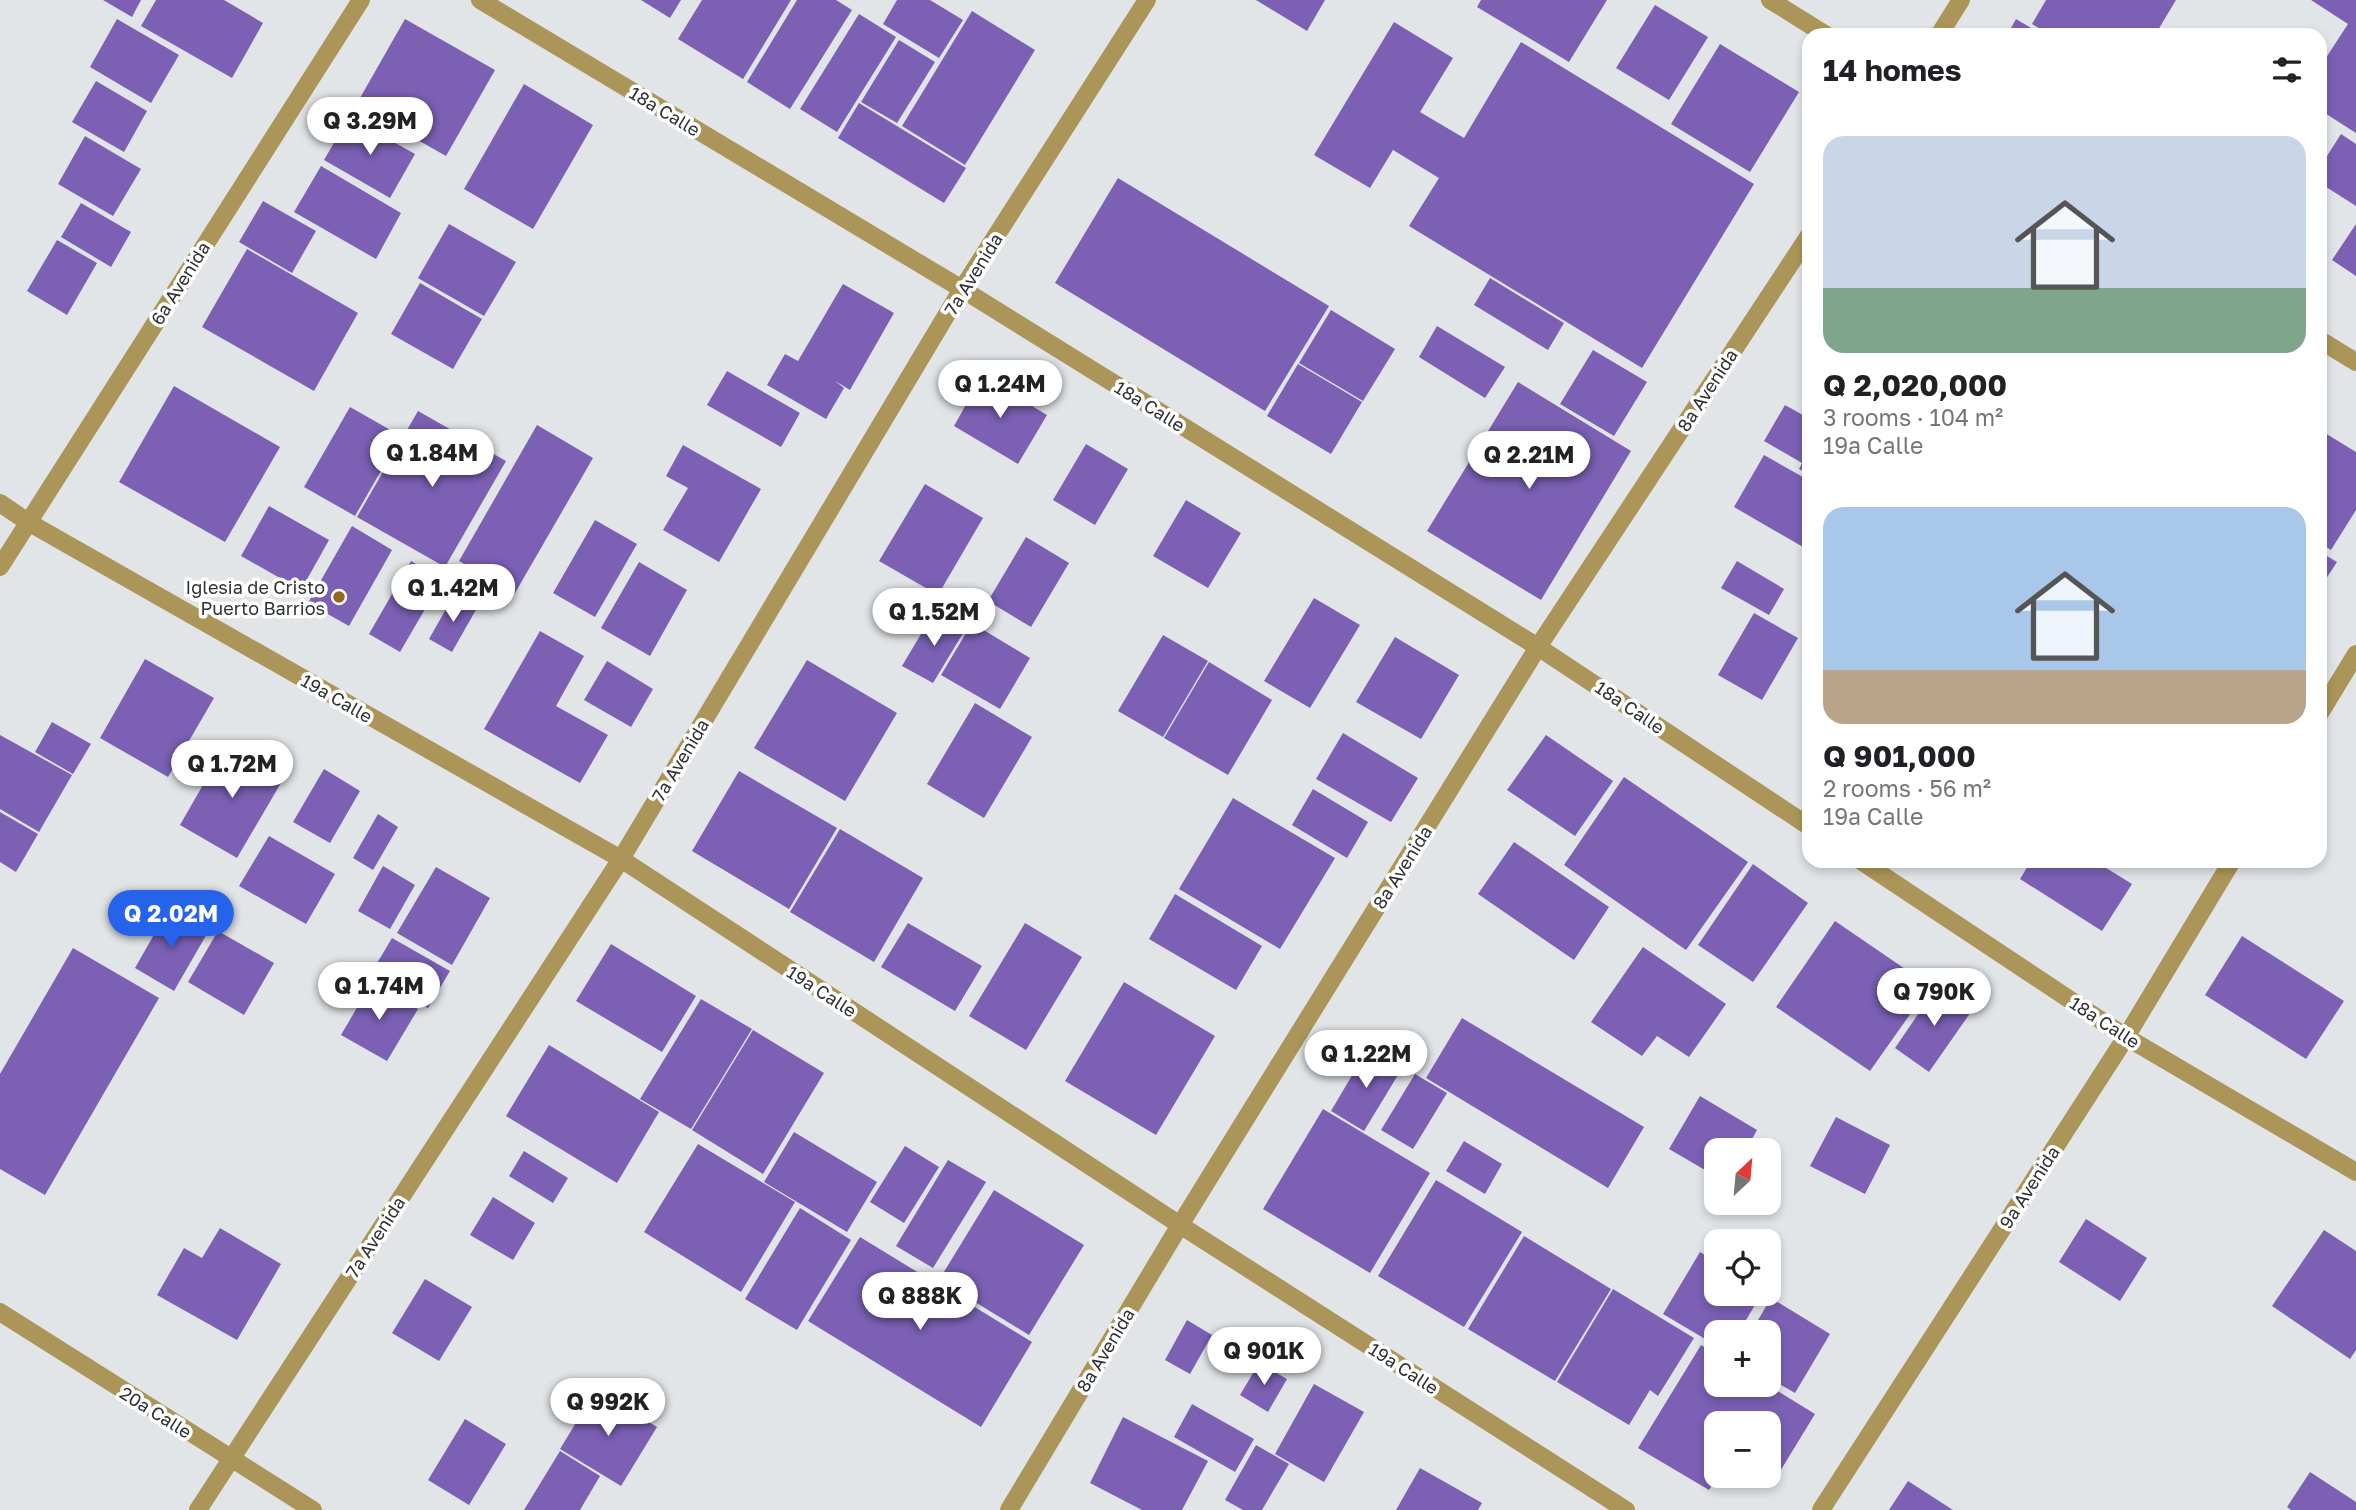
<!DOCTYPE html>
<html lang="en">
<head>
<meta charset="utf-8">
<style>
  :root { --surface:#fff; --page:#f6f6f6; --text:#202124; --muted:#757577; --accent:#2563eb }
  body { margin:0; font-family:"Golos Text",sans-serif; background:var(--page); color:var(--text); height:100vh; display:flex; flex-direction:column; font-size:26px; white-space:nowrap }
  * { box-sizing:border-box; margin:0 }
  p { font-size:23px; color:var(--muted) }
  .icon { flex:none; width:38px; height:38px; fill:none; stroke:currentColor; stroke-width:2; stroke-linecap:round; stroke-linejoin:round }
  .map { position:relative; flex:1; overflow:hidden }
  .side { position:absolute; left:1802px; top:28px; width:525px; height:840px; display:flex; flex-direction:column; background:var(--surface); border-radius:21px; box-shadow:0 4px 10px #0003 }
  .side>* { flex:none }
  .needle { width:46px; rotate:26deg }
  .tools { position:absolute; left:1704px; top:1138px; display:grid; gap:14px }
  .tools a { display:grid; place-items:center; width:77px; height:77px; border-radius:14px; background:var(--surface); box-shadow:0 4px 10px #0003; font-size:35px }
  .price { position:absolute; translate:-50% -60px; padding:0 16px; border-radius:24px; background:#fff; color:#222; font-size:23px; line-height:46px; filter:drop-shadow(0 2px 4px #0008) }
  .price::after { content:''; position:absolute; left:50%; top:42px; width:21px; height:16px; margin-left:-10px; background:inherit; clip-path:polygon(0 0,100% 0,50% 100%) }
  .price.current { background:var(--accent); color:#fff }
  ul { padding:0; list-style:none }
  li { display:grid; align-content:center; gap:14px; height:371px; padding:0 21px }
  li span { display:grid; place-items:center; height:217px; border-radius:21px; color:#555 }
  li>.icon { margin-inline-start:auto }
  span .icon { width:126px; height:126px; fill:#fffc; stroke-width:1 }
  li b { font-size:30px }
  h2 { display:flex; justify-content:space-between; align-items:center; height:84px; padding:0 21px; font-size:30px }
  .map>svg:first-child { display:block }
</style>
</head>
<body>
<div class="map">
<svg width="2356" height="1510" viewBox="0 0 2356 1510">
  <rect width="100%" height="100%" fill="#e2e5e8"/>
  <g fill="#7b60b4">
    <polygon points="103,0 141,0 132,17"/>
    <polygon points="156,0 224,0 263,23 232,78 141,26"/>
    <polygon points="641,0 681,0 670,18"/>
    <polygon points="702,0 791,0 743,79 678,39"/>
    <polygon points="797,0 836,0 852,10 790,109 747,82"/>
    <polygon points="897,0 930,0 963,20 939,58 883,24"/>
    <polygon points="1256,0 1325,0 1307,31"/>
    <polygon points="1481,0 1607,0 1569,62 1477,7"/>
    <polygon points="2046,0 2176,0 2155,35 2050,35 2032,24"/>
    <polygon points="2311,0 2356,0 2356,133 2320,110 2320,67 2348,24"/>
    <polygon points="1655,5 1708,37 1669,100 1616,68"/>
    <polygon points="972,11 1035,50 965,165 902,126"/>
    <polygon points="859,14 896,37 837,132 800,109"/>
    <polygon points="117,19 179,55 151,103 90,67"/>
    <polygon points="405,19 495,70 446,156 356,105"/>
    <polygon points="2016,19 2043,35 2007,35"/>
    <polygon points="1394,22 1453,58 1420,112 1464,138 1521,42 1754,184 1642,368 1409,226 1439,178 1393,150 1370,188 1314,155"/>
    <polygon points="899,40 935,62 897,123 861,102"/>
    <polygon points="1720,44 1799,92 1750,172 1671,124"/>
    <polygon points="96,81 147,111 124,152 72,122"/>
    <polygon points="524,84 593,125 533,229 464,189"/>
    <polygon points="859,103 966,168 944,203 838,138"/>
    <polygon points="349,117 415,154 390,198 324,160"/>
    <polygon points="2341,134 2356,144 2356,206 2320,183 2320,167"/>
    <polygon points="85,136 141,169 113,216 58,184"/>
    <polygon points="321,166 401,213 376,259 294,212"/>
    <polygon points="1118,178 1329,306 1265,411 1055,283"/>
    <polygon points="263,201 316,231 292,273 239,242"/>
    <polygon points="81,203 131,232 111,267 61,237"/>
    <polygon points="449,224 516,262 484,316 418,278"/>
    <polygon points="2356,224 2356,276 2332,260"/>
    <polygon points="57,240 97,263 67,315 27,291"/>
    <polygon points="247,249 358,313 314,391 202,327"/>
    <polygon points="1490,278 1564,323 1548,350 1474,305"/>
    <polygon points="420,283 482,319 453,369 391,334"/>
    <polygon points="843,284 894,313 850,390 835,381 844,388 826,419 767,385 785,354 798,361"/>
    <polygon points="1331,310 1395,349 1363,401 1299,363"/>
    <polygon points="1437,326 1505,367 1485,398 1419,357"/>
    <polygon points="1593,350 1647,382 1614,436 1560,404"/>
    <polygon points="1298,364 1362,402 1331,454 1267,416"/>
    <polygon points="727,371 800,413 781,447 707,405"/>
    <polygon points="982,376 1047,415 1018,464 954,426"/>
    <polygon points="1518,382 1631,451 1541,600 1427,531"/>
    <polygon points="174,386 280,447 225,542 119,482"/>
    <polygon points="1785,405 1810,419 1810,475 1799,469 1802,463 1764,441"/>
    <polygon points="350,407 401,436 355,516 304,487"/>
    <polygon points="418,411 506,461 445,567 357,517"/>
    <polygon points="537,425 593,458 515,593 459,561"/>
    <polygon points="2320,430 2356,452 2356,510 2331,550 2320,543"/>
    <polygon points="1086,444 1128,469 1095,525 1053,500"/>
    <polygon points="683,445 761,489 719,562 663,530 688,488 666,476"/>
    <polygon points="1764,455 1810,481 1810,551 1734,507"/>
    <polygon points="925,484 983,518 938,595 879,561"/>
    <polygon points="1186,500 1241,533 1208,588 1153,556"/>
    <polygon points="269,506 329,540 301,590 241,556"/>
    <polygon points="595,520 637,544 595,617 553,593"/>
    <polygon points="352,526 392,550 349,626 308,603"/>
    <polygon points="1026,537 1069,563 1031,627 988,601"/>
    <polygon points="2320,552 2337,562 2320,588"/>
    <polygon points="411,561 442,580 400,652 369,634"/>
    <polygon points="1737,561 1784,589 1769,615 1721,588"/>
    <polygon points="639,562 687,590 650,656 601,628"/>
    <polygon points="454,595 477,608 452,652 429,639"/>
    <polygon points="1314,598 1360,625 1310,708 1264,681"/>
    <polygon points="934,612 965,630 933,683 902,666"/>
    <polygon points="1754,613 1798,638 1762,700 1718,675"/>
    <polygon points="972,623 1030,658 1000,709 941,675"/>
    <polygon points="540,631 584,656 556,706 608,735 580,783 484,729"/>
    <polygon points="1163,635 1208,661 1163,737 1118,711"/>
    <polygon points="1395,637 1459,675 1421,739 1356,702"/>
    <polygon points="145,659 214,698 168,777 100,738"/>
    <polygon points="807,660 897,713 845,801 754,748"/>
    <polygon points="607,661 653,689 631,727 584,700"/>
    <polygon points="1209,662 1272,700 1228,775 1164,738"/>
    <polygon points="975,703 1032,737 984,818 927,784"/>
    <polygon points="52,722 91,744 73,774 35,752"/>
    <polygon points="1343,733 1418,778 1391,822 1316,779"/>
    <polygon points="0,735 72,775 39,832 0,809"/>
    <polygon points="1546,735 1613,781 1575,836 1507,790"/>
    <polygon points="227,743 285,776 237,858 180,825"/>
    <polygon points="324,769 360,791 330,843 293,822"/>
    <polygon points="739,771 837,828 789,909 692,851"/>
    <polygon points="1624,777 1748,862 1686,950 1564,865"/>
    <polygon points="1313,789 1368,822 1347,858 1292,825"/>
    <polygon points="1233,798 1335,858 1280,949 1179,889"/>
    <polygon points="0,812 38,834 16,872 0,862"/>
    <polygon points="378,814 398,827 373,870 353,858"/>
    <polygon points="840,829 923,878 874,962 790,912"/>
    <polygon points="269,836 335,874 306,924 239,886"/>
    <polygon points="1514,842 1609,907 1574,960 1478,894"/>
    <polygon points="2031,861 2095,861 2132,884 2102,931 2020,879"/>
    <polygon points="1753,864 1808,903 1753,982 1698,945"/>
    <polygon points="383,866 415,885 390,929 358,911"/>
    <polygon points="436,867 490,898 452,965 397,933"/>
    <polygon points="1175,894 1262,946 1236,990 1149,939"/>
    <polygon points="168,910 208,932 174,991 135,968"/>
    <polygon points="1835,921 1930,986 1870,1071 1776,1007"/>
    <polygon points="908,923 982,966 955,1011 881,967"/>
    <polygon points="1025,923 1082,957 1026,1050 969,1016"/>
    <polygon points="218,931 274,963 244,1015 188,982"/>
    <polygon points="2242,936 2344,1001 2306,1059 2205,995"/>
    <polygon points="392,938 450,971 428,1008 370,975"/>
    <polygon points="611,944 696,996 662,1052 576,1001"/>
    <polygon points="1643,947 1726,1004 1689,1057 1657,1036 1642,1056 1591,1022"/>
    <polygon points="73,948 159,998 45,1195 0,1169 0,1074"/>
    <polygon points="372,982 418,1009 387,1061 341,1035"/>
    <polygon points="1124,982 1215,1036 1156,1135 1065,1081"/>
    <polygon points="1938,985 1973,1009 1929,1072 1895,1048"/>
    <polygon points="701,999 752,1029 691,1129 640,1099"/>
    <polygon points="1462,1018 1644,1127 1608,1188 1426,1078"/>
    <polygon points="753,1030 824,1073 763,1174 692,1130"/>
    <polygon points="549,1045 659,1112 617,1183 506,1116"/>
    <polygon points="1367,1050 1401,1070 1364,1131 1331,1111"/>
    <polygon points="1415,1074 1447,1093 1413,1149 1381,1130"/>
    <polygon points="1700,1096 1757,1130 1746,1150 1717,1150 1717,1177 1669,1149"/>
    <polygon points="1323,1109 1430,1173 1370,1273 1263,1209"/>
    <polygon points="1836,1117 1890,1145 1865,1194 1810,1166"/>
    <polygon points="794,1132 877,1182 847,1232 764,1182"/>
    <polygon points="1464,1141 1502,1164 1485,1194 1446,1171"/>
    <polygon points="698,1144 795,1202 741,1292 644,1232"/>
    <polygon points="905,1146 939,1167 904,1223 870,1202"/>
    <polygon points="524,1151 568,1178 553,1203 509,1176"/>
    <polygon points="948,1160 986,1182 933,1268 896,1246"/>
    <polygon points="1436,1180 1522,1232 1464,1327 1378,1276"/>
    <polygon points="994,1190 1084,1245 1029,1335 939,1280"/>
    <polygon points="493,1197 535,1223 513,1260 470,1235"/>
    <polygon points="800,1208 851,1240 797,1330 745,1299"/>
    <polygon points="2086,1219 2147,1258 2120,1301 2059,1262"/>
    <polygon points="220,1228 281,1264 237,1340 157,1295 184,1248 202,1258"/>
    <polygon points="2324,1230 2356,1251 2356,1350 2350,1359 2272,1306"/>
    <polygon points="1524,1236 1611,1289 1555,1381 1468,1329"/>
    <polygon points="860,1237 1032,1342 981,1427 808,1321"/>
    <polygon points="1700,1252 1717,1262 1717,1293 1762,1293 1739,1332 1717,1332 1717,1346 1663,1314"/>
    <polygon points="425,1279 472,1307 439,1361 392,1333"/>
    <polygon points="1613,1289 1694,1338 1658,1396 1650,1390 1629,1425 1557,1382"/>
    <polygon points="1771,1298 1830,1334 1795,1393 1769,1378 1769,1332 1751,1332"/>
    <polygon points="1187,1320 1212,1335 1190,1374 1165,1360"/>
    <polygon points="1701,1345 1717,1355 1717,1384 1766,1384 1815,1414 1779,1473 1769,1467 1769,1423 1717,1423 1718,1475 1709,1490 1638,1448"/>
    <polygon points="1259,1363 1287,1379 1268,1412 1240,1395"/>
    <polygon points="1314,1384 1364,1412 1324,1482 1275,1454"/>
    <polygon points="596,1390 657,1427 621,1486 560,1449"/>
    <polygon points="1192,1404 1254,1439 1235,1472 1174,1437"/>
    <polygon points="1123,1417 1208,1461 1182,1510 1142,1510 1090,1483"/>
    <polygon points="465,1419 506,1444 469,1505 428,1480"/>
    <polygon points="1256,1445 1289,1464 1262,1510 1243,1510 1225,1500"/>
    <polygon points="560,1451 600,1476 580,1510 524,1510"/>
    <polygon points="1420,1468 1482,1503 1478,1510 1396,1510"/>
    <polygon points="2310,1472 2356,1502 2356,1510 2291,1510 2287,1507"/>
    <polygon points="1908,1481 1953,1510 1889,1510"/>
  </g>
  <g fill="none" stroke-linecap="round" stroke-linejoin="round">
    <g stroke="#ac9558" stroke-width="18">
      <polyline points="480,0 962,289 1538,647 1810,827"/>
      <polyline points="1770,0 1826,35"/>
      <polyline points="1939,35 1961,0"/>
      <polyline points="2320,340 2356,362"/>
      <polyline points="0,503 28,522 621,859 1180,1225 1626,1510"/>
      <polyline points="0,567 361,0"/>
      <polyline points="2320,713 2356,654"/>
      <polyline points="1861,861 2126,1037 2356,1172"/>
      <polyline points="198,1510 621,859 962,289 1147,0"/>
      <polyline points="1009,1510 1180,1225 1538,647 1810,234"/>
      <polyline points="1821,1510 2126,1037 2232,861"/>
    </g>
    <polyline stroke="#ac9558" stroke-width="18" points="0,1312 313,1510"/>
  </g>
  <circle fill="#99641b" stroke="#fff" stroke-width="2.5" cx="339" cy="597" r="7"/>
  <g text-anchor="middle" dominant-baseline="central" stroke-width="7" stroke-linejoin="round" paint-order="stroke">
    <g font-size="18" fill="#2e3031" stroke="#fff">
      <text transform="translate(665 111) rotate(31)">18a Calle</text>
      <text transform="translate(973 274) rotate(-58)">7a Avenida</text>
      <text transform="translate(180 283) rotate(-58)">6a Avenida</text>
      <text transform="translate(1707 390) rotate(-57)">8a Avenida</text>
      <text transform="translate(1150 406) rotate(32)">18a Calle</text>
      <text transform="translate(337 698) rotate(30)">19a Calle</text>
      <text transform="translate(1630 707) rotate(34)">18a Calle</text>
      <text transform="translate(680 760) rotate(-59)">7a Avenida</text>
      <text transform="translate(1402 867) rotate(-58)">8a Avenida</text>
      <text transform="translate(822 991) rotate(33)">19a Calle</text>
      <text transform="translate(2105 1022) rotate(33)">18a Calle</text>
      <text transform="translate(2029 1187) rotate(-57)">9a Avenida</text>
      <text transform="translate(375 1237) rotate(-57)">7a Avenida</text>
      <text transform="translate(1105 1350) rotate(-59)">8a Avenida</text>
      <text transform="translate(1404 1368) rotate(33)">19a Calle</text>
      <text transform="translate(156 1412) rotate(32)">20a Calle</text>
    </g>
    <g font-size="18" fill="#2e3031" stroke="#fff" text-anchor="end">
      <text x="325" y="587">Iglesia de Cristo<tspan x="325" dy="21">Puerto Barrios</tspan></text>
    </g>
  </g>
</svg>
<div class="tools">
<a><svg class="needle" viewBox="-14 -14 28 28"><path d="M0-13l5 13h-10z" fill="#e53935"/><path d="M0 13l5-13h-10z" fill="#757577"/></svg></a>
<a><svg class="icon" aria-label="locate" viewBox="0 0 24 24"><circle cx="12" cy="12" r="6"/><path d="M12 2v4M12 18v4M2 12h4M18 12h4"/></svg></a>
<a>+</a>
<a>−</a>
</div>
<b class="price" style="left:370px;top:157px">Q 3.29M</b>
<b class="price" style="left:1000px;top:420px">Q 1.24M</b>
<b class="price" style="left:432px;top:489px">Q 1.84M</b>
<b class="price" style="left:1529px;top:491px">Q 2.21M</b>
<b class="price" style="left:453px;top:624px">Q 1.42M</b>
<b class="price" style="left:934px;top:648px">Q 1.52M</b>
<b class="price" style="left:232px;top:800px">Q 1.72M</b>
<b class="price current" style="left:171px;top:950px">Q 2.02M</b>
<b class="price" style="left:379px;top:1022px">Q 1.74M</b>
<b class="price" style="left:1934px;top:1028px">Q 790K</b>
<b class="price" style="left:1366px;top:1090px">Q 1.22M</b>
<b class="price" style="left:920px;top:1332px">Q 888K</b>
<b class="price" style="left:1264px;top:1387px">Q 901K</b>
<b class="price" style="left:608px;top:1438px">Q 992K</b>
<section class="side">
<h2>14 homes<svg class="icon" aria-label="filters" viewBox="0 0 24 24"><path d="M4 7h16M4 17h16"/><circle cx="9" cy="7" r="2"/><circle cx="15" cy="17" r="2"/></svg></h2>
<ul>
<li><span style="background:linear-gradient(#c9d6e8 70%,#7fa58c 0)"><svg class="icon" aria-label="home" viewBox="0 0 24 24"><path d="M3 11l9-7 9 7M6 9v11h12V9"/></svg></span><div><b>Q 2,020,000</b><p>3 rooms · 104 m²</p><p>19a Calle</p></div></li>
<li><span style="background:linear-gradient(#a9c7e8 75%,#b9a48a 0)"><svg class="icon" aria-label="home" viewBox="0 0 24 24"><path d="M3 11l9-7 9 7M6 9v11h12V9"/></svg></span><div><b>Q 901,000</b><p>2 rooms · 56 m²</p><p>19a Calle</p></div></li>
</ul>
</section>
</div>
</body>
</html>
